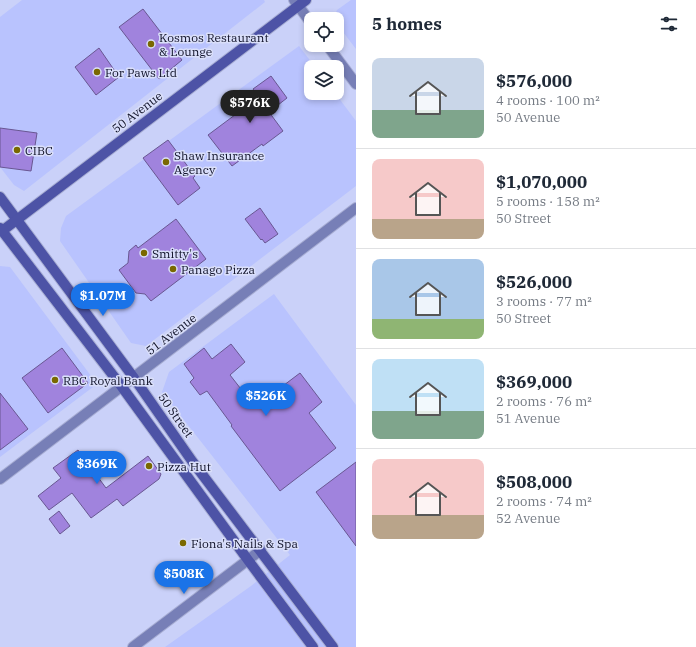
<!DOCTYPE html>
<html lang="en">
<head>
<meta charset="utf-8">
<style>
  :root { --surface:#fff; --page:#f2f2f3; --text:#1f2937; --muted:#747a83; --line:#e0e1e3; --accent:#1a73e8 }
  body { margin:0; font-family:"IBM Plex Serif",serif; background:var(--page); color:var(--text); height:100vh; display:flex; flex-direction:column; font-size:15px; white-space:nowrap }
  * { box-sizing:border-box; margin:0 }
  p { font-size:13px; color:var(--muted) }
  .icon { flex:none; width:22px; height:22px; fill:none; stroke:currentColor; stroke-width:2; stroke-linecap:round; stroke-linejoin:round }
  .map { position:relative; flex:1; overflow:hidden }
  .drawer { display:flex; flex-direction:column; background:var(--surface); width:340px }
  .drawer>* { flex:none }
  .tools { position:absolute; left:304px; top:12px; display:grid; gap:8px }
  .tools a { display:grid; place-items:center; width:40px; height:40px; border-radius:8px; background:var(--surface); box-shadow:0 2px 6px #0003; font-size:20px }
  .price { position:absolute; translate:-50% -34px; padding:0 9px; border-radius:14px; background:var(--accent); color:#fff; font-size:13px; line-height:26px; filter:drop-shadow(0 1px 2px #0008) }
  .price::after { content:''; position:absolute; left:50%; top:24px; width:12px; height:9px; margin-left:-6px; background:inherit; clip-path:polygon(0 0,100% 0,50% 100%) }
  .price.current { background:#222; color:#fff }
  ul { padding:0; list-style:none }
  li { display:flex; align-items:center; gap:12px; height:100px; padding:0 16px }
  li+li { border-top:1px solid var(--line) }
  li span { display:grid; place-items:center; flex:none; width:112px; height:80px; border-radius:8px; color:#555 }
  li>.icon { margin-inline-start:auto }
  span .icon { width:48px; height:48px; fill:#fffc; stroke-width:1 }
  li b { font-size:17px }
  h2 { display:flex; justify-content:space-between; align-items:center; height:48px; padding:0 16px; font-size:17px }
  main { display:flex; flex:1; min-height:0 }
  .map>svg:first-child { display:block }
</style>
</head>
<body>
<main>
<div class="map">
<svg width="356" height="647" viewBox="0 0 356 647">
  <rect width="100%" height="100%" fill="#cad1f9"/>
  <g fill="#b9c3fe">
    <polygon points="22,0 264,0 265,2 24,191 14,185 0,167 0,17"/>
    <polygon points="351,0 356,0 356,49 337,24 337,19 333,19 337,10"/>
    <polygon points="299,46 315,67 311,67 311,93 335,93 356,121 356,186 146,346 131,343 60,241 61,228 66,216"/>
    <polygon points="0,266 10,267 97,384 0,457"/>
    <polygon points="274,294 356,405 356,647 165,647 251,586 290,555 162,392 169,372"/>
  </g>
  <g fill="#a083dd" stroke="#695792">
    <polygon points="143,9 182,60 159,79 119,27"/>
    <polygon points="99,48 119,77 96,95 75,67"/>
    <polygon points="271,76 287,98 269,112 283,131 263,146 262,144 232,166 208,135 259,97 253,89"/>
    <polygon points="0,128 37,133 31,171 0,167"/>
    <polygon points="168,140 195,176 193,178 200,188 178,205 143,158"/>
    <polygon points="260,208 278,234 265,243 262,239 261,240 245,219"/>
    <polygon points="176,219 206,259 151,301 145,294 136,293 119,270 128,263 129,251 136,245 138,248"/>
    <polygon points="231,344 245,362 230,375 255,407 300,373 322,402 309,413 336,448 280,491 231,426 232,425 207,391 200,395 190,382 194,378 184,364 204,348 212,359"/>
    <polygon points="62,348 88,383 48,413 22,378"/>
    <polygon points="0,393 28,429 0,450"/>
    <polygon points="78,450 106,488 148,456 161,474 159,479 123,506 117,499 91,518 72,493 49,510 38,496 61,478 53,468"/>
    <polygon points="356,462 356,546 316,492"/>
    <polygon points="59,511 70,526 60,534 49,519"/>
  </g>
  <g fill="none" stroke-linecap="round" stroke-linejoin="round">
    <defs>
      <g id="minor">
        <polyline points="294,0 311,23"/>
        <polyline points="327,45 356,84"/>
        <polyline points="0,479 356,208"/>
        <polyline points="133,647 261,550"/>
      </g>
      <g id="secondary">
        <polyline points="0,197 134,378 192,461 333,647"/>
        <polyline points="0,228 122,387 248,560 313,647"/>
        <polyline points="2,231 306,0"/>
      </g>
    </defs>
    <use href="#minor" stroke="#a8aed3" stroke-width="12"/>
    <use href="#secondary" stroke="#a8aed3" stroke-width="12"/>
    <use href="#minor" stroke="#777fb7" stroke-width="10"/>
    <use href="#secondary" stroke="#4d53a6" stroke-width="10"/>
  </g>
  <g fill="#7a6800" stroke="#dadffa" stroke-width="1.5">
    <circle cx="151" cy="44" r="4"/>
    <circle cx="97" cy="72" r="4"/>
    <circle cx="17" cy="150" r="4"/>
    <circle cx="166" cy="162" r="4"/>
    <circle cx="144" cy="253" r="4"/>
    <circle cx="173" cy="269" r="4"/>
    <circle cx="55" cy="380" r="4"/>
    <circle cx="149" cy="466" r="4"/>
    <circle cx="183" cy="543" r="4"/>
  </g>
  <g text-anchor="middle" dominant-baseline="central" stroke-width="3" stroke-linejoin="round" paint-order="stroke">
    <g font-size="12" fill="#0f1128" stroke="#dadffa" text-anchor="start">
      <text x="159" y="37">Kosmos Restaurant<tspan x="159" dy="14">&amp; Lounge</tspan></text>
      <text x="105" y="72">For Paws Ltd</text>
      <text x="25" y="150">CIBC</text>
      <text x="174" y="155">Shaw Insurance<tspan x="174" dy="14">Agency</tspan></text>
      <text x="152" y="253">Smitty's</text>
      <text x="181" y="269">Panago Pizza</text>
      <text x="63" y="380">RBC Royal Bank</text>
      <text x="157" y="466">Pizza Hut</text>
      <text x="191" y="543">Fiona's Nails &amp; Spa</text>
    </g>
    <g font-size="12" fill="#0f1128" stroke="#dadffa">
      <text transform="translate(137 112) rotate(-37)">50 Avenue</text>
      <text transform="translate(171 334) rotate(-37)">51 Avenue</text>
      <text transform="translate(176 415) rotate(55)">50 Street</text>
    </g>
  </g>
</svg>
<div class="tools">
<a><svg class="icon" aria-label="locate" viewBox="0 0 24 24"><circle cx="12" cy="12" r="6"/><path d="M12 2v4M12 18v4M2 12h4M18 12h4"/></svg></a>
<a><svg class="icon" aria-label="layers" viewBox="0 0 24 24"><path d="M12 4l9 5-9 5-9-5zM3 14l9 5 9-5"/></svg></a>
</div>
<b class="price current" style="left:250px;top:124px">$576K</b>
<b class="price" style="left:103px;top:317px">$1.07M</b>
<b class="price" style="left:266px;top:417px">$526K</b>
<b class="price" style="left:97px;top:485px">$369K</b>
<b class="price" style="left:184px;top:595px">$508K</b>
</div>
<section class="drawer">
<h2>5 homes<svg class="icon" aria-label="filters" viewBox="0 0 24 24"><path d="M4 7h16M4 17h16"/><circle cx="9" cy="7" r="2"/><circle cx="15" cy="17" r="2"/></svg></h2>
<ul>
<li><span style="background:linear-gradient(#c9d6e8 65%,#7fa58c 0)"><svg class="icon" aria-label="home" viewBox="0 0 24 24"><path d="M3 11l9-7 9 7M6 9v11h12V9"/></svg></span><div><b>$576,000</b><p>4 rooms · 100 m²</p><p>50 Avenue</p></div></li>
<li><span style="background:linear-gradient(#f6c9c9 75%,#b9a48a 0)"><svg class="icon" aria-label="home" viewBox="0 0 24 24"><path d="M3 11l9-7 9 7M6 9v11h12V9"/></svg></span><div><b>$1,070,000</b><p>5 rooms · 158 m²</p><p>50 Street</p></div></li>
<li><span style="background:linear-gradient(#a9c7e8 75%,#8fb573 0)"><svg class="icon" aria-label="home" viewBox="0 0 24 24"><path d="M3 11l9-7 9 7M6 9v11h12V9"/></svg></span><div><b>$526,000</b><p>3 rooms · 77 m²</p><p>50 Street</p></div></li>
<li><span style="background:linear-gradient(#bfe0f5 65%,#7fa58c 0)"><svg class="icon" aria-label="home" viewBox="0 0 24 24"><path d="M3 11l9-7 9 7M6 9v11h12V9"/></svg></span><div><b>$369,000</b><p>2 rooms · 76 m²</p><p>51 Avenue</p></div></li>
<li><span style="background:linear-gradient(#f6c9c9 70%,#b9a48a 0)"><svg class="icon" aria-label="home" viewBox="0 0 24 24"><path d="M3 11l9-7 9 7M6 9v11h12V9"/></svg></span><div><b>$508,000</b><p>2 rooms · 74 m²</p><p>52 Avenue</p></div></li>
</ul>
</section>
</main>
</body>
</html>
